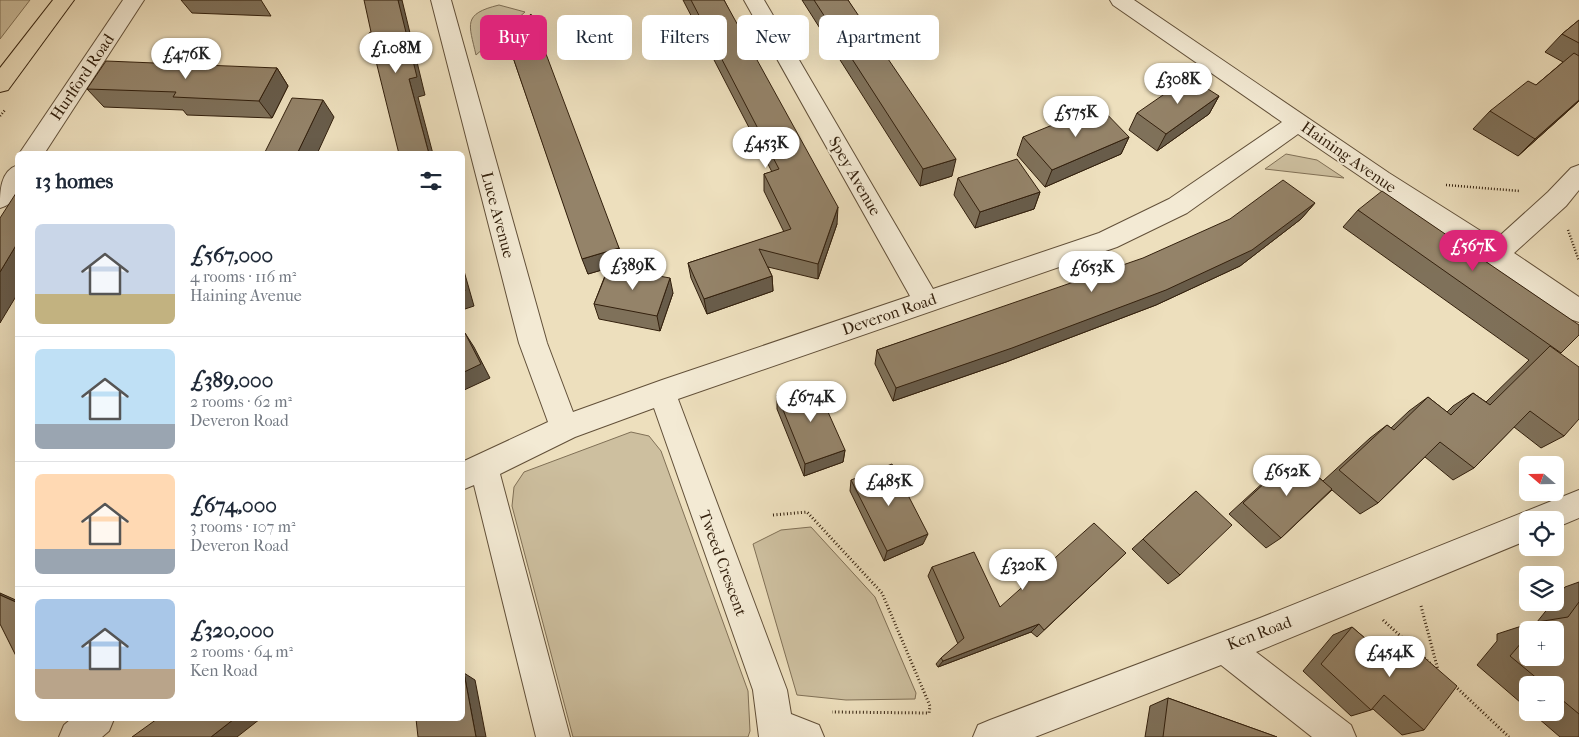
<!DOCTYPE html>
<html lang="en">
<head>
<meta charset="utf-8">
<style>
  :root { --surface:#fff; --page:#f2f2f3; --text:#1f2937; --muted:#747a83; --line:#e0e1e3; --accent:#db2777 }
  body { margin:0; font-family:"IM FELL French Canon",serif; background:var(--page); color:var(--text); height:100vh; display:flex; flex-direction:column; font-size:19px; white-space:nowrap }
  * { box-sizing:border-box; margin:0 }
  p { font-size:16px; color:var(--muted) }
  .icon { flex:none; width:28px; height:28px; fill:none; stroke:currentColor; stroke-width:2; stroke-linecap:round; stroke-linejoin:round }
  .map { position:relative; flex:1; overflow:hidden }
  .panel { position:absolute; left:15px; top:151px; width:450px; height:570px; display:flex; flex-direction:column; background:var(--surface); border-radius:8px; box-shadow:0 5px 20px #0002 }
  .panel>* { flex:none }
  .guide { position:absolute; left:480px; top:15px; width:475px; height:45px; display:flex; gap:10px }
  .needle { width:32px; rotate:290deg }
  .tools { position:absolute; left:1519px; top:456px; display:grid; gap:10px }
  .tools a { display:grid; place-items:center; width:45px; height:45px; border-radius:8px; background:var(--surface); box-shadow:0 5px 20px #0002; font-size:25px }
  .price { position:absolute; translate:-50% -42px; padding:0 11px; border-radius:18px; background:#fff; color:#222; font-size:16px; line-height:32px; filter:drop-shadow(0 1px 2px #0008) }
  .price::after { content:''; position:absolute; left:50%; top:30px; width:15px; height:11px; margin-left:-8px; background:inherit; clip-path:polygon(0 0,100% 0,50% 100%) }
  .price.selected { background:var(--accent); color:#fff }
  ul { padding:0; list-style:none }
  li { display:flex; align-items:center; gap:15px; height:125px; padding:0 20px }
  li+li { border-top:1px solid var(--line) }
  li span { display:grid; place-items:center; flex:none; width:140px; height:100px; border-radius:8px; color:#555 }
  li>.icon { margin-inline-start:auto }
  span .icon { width:60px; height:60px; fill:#fffc; stroke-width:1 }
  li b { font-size:21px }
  h2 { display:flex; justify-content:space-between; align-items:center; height:60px; padding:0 20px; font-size:21px }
  .tag { padding:0 18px; border-radius:8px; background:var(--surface); box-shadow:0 5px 20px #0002; font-size:18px; line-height:45px }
  .tag.selected { background:var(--accent); color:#fff }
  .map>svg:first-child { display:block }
</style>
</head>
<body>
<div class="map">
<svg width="1579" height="737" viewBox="0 0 1579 737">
  <rect width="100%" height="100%" fill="#eddfbd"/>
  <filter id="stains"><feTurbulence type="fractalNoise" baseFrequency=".004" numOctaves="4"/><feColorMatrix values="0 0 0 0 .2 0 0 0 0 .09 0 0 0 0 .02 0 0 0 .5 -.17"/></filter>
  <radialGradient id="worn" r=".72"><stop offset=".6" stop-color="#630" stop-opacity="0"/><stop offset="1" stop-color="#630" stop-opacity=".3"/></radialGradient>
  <g fill="#cdbf9f" stroke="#807056">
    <polygon points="0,0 30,0 0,39"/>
    <path d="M 499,5 L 525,12 L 476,55 C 469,24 462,14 499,5 Z"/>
    <polygon points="1286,154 1317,160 1344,178 1265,169"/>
    <polygon points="631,432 649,436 661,451 748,691 750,731 748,737 573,737 512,506 514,487 524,472"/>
    <polygon points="811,527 875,597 916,693 915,699 846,700 797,695 753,544 781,530"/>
  </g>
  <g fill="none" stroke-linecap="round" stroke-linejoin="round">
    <defs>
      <g id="minor">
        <polygon points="123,0 144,0 44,154 19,154"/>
        <polygon points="431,0 451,0 547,343 573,412 662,380 910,296 744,0 764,0 933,289 1099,233 1169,199 1282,122 1113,5 1110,0 1134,0 1389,173 1495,240 1548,192 1571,168 1579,165 1579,190 1566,206 1514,253 1579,297 1579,322 1570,319 1298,134 1187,213 1117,247 678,399 787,690 791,714 819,725 824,737 759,737 753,690 654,408 575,437 500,474 570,737 536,737 474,485 462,490 462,462 548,422 519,343"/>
        <path d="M 18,165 C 18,184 21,202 0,208 C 0,191 0,171 18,165 Z"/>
        <polygon points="1579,490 1579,518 1555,528 1555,520 1528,520 1528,540 1256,652 1351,725 1356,737 1312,737 1221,665 1035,737 973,737 978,725 990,720 1260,618"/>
        <polygon points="71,719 114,719 109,731 102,737 59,737 64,725"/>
      </g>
      <polygon id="major" points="53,0 74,0 8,90 0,92 0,68"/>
    </defs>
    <use href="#minor" stroke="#625039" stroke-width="2"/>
    <use href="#major" stroke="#33200d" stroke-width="2"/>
    <g stroke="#33200d" stroke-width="2.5" stroke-dasharray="1 2" stroke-linecap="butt">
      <polyline points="0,116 5,110"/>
      <polyline points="1446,185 1520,191"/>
      <polyline points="1568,230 1579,261"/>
    </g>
    <g stroke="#33200d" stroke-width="3" stroke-dasharray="1 2.5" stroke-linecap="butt">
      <polyline points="773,515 807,512 882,593 930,706 929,713 832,712"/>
      <polyline points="1421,606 1438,670"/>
      <polyline points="1383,620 1432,665"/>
      <polyline points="1455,686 1509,737"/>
    </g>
    <use href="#minor" fill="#f3ead4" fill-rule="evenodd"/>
    <use href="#major" fill="#eddfbd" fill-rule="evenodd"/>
  </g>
  <g fill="#7f715a" stroke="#33200d" fill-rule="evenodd">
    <polygon points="181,0 261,0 271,16 192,13"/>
    <polygon points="683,0 724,0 837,224 818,279 768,267 772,276 773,291 707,314 691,278 688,263 784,232 764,191 764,174 772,172"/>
    <polygon points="802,0 848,0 952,176 920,186"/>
    <polygon points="1579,20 1579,101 1518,156 1473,129 1490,111 1536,85 1563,62 1545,52 1562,34"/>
    <polygon points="506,37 619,248 623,264 611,267 673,293 660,331 599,319 594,304 608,268 588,274"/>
    <polygon points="277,68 288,86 272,118 187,115 183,110 104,107 87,89"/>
    <polygon points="1219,96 1209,114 1157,151 1129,130 1137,113"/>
    <polygon points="1023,137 1129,137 1121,154 1045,187 1017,155"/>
    <polygon points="958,178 1040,192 1034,209 975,228 954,195"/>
    <polygon points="1315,203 1301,219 1240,266 1156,305 1006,362 893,401 875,364 877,350"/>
    <polygon points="1358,210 1579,335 1560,353 1564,436 1541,448 1514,427 1474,468 1453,480 1425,457 1378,503 1360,514 1332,490 1281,538 1266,548 1229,514 1279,468 1294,456 1323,481 1370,438 1387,425 1391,428 1409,411 1428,397 1447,412 1453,406 1473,393 1486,402 1529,360 1343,227"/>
    <polygon points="777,395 845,450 843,462 804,476 777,409"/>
    <polygon points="851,480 923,544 884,561 850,491"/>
    <polygon points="1196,491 1180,575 1168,584 1132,549"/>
    <polygon points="1126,553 1037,637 1031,632 938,667 936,664 941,658 958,644 928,576 932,567 1000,607"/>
    <path d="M 1579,582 L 1579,737 L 1560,737 L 1531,712 L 1555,712 L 1555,685 L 1528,685 L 1528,709 L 1477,665 L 1497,641 L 1497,634 L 1531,623 L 1537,622 L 1553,602 L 1555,602 L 1555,599 L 1565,587 ZM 1528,630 L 1555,630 L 1528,658 Z"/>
    <polygon points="1352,627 1387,657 1390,653 1411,646 1424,730 1402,735 1373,709 1371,710 1351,716 1303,671 1333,635"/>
    <polygon points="1168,698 1277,737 1145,737 1150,706"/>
  </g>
  <g fill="#685c4a" stroke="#33200d">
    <polygon points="398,0 402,0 425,95 418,97 433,154 429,154 409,79"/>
    <polygon points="277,68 288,86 272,118 259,101"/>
    <polygon points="1219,96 1209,114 1157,151 1166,134"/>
    <polygon points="323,100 334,117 317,154 297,154"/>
    <polygon points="1579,100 1579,101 1518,156 1535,139"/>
    <polygon points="1129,137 1121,154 1045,187 1052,170"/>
    <polygon points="956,159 952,176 920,186 923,169"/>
    <polygon points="1040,192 1034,209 975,228 980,212"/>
    <polygon points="1315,203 1301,219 1240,266 1156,305 1006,362 893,401 896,388"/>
    <polygon points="838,207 837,224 818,279 818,264"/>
    <polygon points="18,242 18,293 0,323 0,272"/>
    <polygon points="619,248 623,264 588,274 582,259"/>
    <polygon points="462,264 474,306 462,310"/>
    <polygon points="772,276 773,291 707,314 704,299"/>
    <polygon points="670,278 673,293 660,331 657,316"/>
    <polygon points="465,333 474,347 490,378 462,391 462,373"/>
    <polygon points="845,450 843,462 804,476 805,464"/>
    <polygon points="928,534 923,544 884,561 887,551"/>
    <polygon points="0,593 18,601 18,603 0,595"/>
    <polygon points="1039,624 1031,632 938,667 943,661"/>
    <polygon points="464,673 475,680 486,737 476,737"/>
    <polygon points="234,719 260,719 237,737 211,737"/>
  </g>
  <g fill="#948369" stroke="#33200d">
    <polygon points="364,0 398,0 417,77 409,79 429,154 399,154 369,33 371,32"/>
    <polygon points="691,0 724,0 838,207 818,264 759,249 772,276 704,299 688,263 791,229 764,174 779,169"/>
    <polygon points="814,0 848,0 956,159 923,169"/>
    <polygon points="531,14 619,248 582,259 506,37"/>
    <polygon points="1579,20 1579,43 1562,34"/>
    <polygon points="1574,53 1579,56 1579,100 1535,139 1490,111 1528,81 1536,85"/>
    <polygon points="106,61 277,68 259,101 173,97 176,92 87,89"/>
    <polygon points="1189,77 1219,96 1166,134 1137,113"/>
    <polygon points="292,98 323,100 297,154 264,154"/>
    <polygon points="1099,106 1129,137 1052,170 1023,137"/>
    <polygon points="1017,159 1040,192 980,212 958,178"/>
    <polygon points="1283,180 1315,203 1252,250 1166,290 1012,348 896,388 877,350 1143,258 1230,219"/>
    <polygon points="18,190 18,242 0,272 0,218"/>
    <polygon points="1382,191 1579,325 1579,335 1561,353 1358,210"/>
    <polygon points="609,267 670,278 657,316 594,304"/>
    <polygon points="462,280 465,291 462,291"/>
    <polygon points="465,333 481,364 462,373 462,334"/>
    <polygon points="1550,346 1579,367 1579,419 1564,436 1530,411 1474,468 1440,442 1378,503 1339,470 1387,425 1394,430 1428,397 1451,415 1473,393 1490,405"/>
    <polygon points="815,383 845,450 805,464 777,395"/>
    <polygon points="1294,456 1332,489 1281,538 1243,503"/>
    <polygon points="892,464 928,534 887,551 851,480"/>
    <polygon points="1196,491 1232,525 1180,575 1143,539"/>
    <polygon points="1094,523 1126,553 1044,630 1039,624 943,661 941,658 964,638 932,567 974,552 1000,607"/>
    <polygon points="0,595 18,603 18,658 17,658 0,624"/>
    <polygon points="1579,602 1579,714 1555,694 1555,685 1545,685 1510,656 1528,635 1528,658 1555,658 1555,630 1531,630 1531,623 1568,617"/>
    <polygon points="1352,627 1395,664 1411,646 1457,686 1424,730 1384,695 1371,710 1321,664"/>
    <polygon points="464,673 476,737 418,737 416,719 462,719 462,674"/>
    <polygon points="1168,698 1277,737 1163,737"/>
    <polygon points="157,719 234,719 211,737 132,737"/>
  </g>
  <g text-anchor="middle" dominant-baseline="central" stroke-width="4" stroke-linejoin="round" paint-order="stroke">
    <g font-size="16" fill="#33200d" stroke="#f3ead4">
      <text transform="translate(82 77) rotate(-56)">Hurlford Road</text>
      <text transform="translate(1349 157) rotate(35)">Haining Avenue</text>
      <text transform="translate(855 176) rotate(60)">Spey Avenue</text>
      <text transform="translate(498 215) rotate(75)">Luce Avenue</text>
      <text transform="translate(889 314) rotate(-19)">Deveron Road</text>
      <text transform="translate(723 563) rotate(70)">Tweed Crescent</text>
      <text transform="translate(1259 633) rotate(-21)">Ken Road</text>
    </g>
  </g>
  <rect width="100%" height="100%" filter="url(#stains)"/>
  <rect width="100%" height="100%" fill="url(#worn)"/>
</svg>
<div class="tools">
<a><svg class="needle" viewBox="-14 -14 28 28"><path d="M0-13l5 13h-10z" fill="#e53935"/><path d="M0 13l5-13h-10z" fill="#747a83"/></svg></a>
<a><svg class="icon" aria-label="locate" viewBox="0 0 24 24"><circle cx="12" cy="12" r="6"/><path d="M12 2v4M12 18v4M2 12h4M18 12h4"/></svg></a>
<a><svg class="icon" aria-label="layers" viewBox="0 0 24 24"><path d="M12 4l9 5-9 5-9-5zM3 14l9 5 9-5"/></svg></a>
<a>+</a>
<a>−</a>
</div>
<b class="price" style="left:396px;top:74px">£1.08M</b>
<b class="price" style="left:186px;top:80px">£476K</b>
<b class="price" style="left:1178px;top:105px">£308K</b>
<b class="price" style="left:1076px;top:138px">£575K</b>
<b class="price" style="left:766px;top:169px">£453K</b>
<b class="price selected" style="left:1473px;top:272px">£567K</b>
<b class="price" style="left:633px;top:291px">£389K</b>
<b class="price" style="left:1092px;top:293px">£653K</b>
<b class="price" style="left:811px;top:423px">£674K</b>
<b class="price" style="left:1287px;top:497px">£652K</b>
<b class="price" style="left:889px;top:507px">£485K</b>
<b class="price" style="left:1023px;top:591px">£320K</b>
<b class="price" style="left:1390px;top:678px">£454K</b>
<div class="guide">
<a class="tag selected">Buy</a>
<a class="tag">Rent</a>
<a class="tag">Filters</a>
<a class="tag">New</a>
<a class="tag">Apartment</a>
</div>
<section class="panel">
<h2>13 homes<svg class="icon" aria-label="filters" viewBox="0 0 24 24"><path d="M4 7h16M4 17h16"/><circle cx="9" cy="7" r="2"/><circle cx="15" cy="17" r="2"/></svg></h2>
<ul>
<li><span style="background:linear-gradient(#c9d6e8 70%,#c2b280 0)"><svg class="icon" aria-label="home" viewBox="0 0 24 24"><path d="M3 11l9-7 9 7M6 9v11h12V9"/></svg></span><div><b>£567,000</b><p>4 rooms · 116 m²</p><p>Haining Avenue</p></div></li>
<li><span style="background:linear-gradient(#bfe0f5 75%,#9aa5b1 0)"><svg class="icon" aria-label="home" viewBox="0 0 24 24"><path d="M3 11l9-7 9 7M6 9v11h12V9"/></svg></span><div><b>£389,000</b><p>2 rooms · 62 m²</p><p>Deveron Road</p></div></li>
<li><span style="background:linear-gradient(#ffd9b3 75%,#9aa5b1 0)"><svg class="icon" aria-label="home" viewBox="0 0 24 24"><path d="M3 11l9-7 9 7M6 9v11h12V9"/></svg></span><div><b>£674,000</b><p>3 rooms · 107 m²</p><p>Deveron Road</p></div></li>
<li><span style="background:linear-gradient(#a9c7e8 70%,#b9a48a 0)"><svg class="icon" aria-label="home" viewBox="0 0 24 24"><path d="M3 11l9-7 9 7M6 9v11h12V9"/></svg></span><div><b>£320,000</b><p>2 rooms · 64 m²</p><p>Ken Road</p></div></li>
</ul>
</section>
</div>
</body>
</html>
